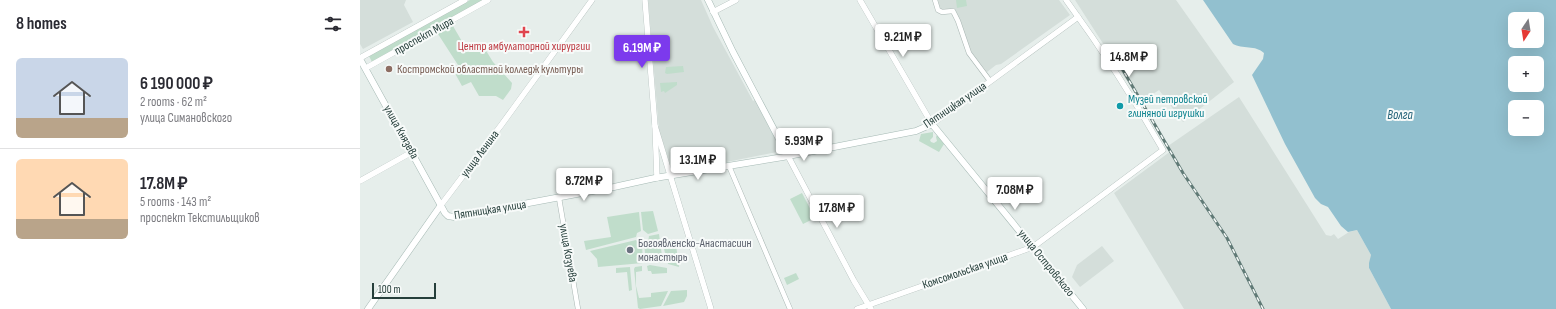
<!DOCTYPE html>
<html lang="en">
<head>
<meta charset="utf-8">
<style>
  :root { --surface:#fff; --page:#f7f7f7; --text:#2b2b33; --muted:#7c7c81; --line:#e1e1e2; --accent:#7c3aed }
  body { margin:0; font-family:"Sofia Sans Condensed",sans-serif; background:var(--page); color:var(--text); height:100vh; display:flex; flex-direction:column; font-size:15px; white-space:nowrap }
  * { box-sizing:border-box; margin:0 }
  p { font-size:13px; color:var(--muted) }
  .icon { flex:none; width:22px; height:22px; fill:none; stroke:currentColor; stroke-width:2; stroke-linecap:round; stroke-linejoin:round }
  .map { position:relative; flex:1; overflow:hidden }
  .details { display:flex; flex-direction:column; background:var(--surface); width:360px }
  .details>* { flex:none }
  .needle { width:26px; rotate:192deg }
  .controls { position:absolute; left:1148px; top:12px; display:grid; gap:8px }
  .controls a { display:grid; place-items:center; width:36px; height:36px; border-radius:6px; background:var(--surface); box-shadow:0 4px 16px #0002; font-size:20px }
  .scale { position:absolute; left:12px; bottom:10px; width:64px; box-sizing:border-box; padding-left:4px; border:2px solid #263f3b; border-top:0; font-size:11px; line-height:14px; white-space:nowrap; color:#263f3b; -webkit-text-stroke:3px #f7faf9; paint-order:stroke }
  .price { position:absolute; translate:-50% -34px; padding:0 9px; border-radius:4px; background:#fff; color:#222; font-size:13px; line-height:26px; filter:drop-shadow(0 1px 2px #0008) }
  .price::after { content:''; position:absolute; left:50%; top:24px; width:12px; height:9px; margin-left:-6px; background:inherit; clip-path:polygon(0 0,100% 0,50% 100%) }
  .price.on { background:var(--accent); color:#fff }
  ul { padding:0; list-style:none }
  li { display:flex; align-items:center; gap:12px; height:100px; padding:0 16px }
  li+li { border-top:1px solid var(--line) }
  li span { display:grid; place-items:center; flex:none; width:112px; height:80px; border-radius:6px; color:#555 }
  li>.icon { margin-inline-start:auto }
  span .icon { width:48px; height:48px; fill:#fffc; stroke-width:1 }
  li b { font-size:17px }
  h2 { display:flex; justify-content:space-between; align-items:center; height:48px; padding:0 16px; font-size:17px }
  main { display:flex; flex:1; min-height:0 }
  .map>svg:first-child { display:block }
</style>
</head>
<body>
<main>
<section class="details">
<h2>8 homes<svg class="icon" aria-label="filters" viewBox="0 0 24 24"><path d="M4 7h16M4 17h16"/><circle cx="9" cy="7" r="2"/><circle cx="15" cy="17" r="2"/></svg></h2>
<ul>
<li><span style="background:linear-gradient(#c9d6e8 75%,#b9a48a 0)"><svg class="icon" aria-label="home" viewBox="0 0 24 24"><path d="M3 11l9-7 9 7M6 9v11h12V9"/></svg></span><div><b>6 190 000 ₽</b><p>2 rooms · 62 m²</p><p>улица Симановского</p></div></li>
<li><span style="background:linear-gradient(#ffd9b3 75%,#b9a48a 0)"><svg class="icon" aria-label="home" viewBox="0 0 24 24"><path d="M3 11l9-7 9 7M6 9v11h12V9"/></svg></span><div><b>17.8M ₽</b><p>5 rooms · 143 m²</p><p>проспект Текстильщиков</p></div></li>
</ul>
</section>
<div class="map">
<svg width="1196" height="309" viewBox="0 0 1196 309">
  <rect width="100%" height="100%" fill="#e6eeeb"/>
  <g fill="#d4deda">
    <polygon points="0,0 46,0 44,5 53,22 3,49 0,44"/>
    <polygon points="288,0 341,0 353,27 393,101 395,100 418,144 419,149 417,152 317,172 312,170 299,131"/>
    <polygon points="578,0 699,0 710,15 641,64 636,65 627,72 610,50 594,8 580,10"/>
    <polygon points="715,0 816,0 874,82 823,122 799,90 787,98 790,102 786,104 784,102 782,104"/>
    <polygon points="879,97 966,235 971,236 974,234 978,239 989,232 997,230 1011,255 1009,268 1031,309 824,309 754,193 811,151 808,146"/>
    <polygon points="742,246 754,261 720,287 712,277 717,265"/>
  </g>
  <g fill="#c0ddcb">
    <polygon points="110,0 123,0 12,62 9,56"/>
    <polygon points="596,0 606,0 607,6 597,8"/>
    <polygon points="93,26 107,50 122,44 133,62 152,83 151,89 143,100 136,96 119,96 111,82 102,86 92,68 98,65 78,34"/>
    <polygon points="323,66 324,72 307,74 305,73 306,67"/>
    <polygon points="317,82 317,85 305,93 304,91 301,92 300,83"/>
    <polygon points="573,132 573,137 570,140 571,142 574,143 577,141 576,137 577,135 584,144 579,152 559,141 561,134"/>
    <polygon points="442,193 455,218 443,224 430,199"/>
    <polygon points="293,211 298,231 288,234 283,230 281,212"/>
    <polygon points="279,212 281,231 277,233 276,237 226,250 224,241 251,237 247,217"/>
    <polygon points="299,234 303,263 286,262 284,244 288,242 289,236"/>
    <polygon points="276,240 279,243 282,244 283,263 238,267 237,259 230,251"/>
    <polygon points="316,245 319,267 308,264 304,249 305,247"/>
    <polygon points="290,265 307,268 307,273 292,274 291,271 288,271 287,266"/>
    <polygon points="282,266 282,271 276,272 276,286 279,298 291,297 291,293 308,291 301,306 280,309 278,308 274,269 275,267"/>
    <polygon points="270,267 272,290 269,291 267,272 256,273 256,268"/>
    <polygon points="436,273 439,279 427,285 424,278"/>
    <polygon points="327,290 327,296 324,302 303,306 311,291"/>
  </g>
  <path fill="#92c0cf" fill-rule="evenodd" d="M 843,0 L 1196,0 L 1196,309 L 1031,309 L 1009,268 L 1009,263 L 1011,255 L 997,230 L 988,232 L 981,226 L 968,207 L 961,204 L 955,198 L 925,144 L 892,75 L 903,59 L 904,53 C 896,45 882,49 873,44 ZM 1155,19 L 1177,19 L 1177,41 L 1155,41 ZM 1155,63 L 1177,63 L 1177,85 L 1155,85 ZM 1155,107 L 1177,107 L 1177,129 L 1155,129 Z"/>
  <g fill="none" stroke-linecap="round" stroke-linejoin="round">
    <defs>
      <g id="minor">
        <polyline points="575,0 578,10 582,12 593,11 598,21 609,53 630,81"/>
        <polyline points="369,166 430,309"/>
        <polyline points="199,198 218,309"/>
      </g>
      <g id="tertiary">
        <polyline points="285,0 295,126 297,178"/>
        <polyline points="500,0 572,124 718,17"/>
        <polyline points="353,12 376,0"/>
        <polyline points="0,58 105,0"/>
        <polyline points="6,68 128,0"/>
        <polyline points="295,126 351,309"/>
        <polyline points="428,156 494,281 511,309"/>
        <polyline points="0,181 52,152"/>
        <polyline points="81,205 142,124 232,0"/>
        <path d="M 497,309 L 673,247 L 803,150 C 774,99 741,48 706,0"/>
      </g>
      <g id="secondary">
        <polyline points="348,0 373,52 428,156"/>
        <polyline points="0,59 85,213 88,216 94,217 254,187 295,178 423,157 556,131 572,124 723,309"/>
        <polyline points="8,309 81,205"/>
      </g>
    </defs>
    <use href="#minor" stroke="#a9b6b3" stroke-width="5.5"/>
    <use href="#tertiary" stroke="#a9b6b3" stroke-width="6"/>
    <use href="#secondary" stroke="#a5b9b4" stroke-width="7"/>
    <use href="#minor" stroke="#fff" stroke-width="4.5"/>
    <use href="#tertiary" stroke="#fff" stroke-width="5.5"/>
    <use href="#secondary" stroke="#fff" stroke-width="6"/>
    <defs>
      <polyline id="rail" points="760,65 823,173 867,238 903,309"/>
    </defs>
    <use href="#rail" stroke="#607a76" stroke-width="3"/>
    <use href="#rail" stroke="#f7faf9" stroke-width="1.5" stroke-dasharray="4.5" stroke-linecap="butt"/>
  </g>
  <path fill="#e0444e" stroke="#f7faf9" stroke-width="1.5" d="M162 26h4v4h4v4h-4v4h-4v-4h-4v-4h4z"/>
  <circle fill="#8d6e63" stroke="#f7faf9" stroke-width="1.5" cx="29" cy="69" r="4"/>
  <circle fill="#0f9aa8" stroke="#f7faf9" stroke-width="1.5" cx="760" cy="106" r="4"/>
  <circle fill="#6b7280" stroke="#f7faf9" stroke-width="1.5" cx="270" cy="250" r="4"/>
  <g text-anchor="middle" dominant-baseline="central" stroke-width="4" stroke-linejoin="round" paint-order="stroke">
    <g font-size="12" fill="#263f3b" stroke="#f7faf9">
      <text transform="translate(64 36) rotate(-29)">проспект Мира</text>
      <text transform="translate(595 105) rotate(-34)">Пятницкая улица</text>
      <text transform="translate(41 132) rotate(61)">улица Князева</text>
      <text transform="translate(120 154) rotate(-53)">улица Ленина</text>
      <text transform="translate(130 210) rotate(-9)">Пятницкая улица</text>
      <text transform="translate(208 253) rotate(80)">улица Козуева</text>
      <text transform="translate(686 263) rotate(51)">улица Островского</text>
      <text transform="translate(605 271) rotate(-19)">Комсомольская улица</text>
    </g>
    <g font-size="12" fill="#be3a42" stroke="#f7faf9">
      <text x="164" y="46">Центр амбулаторной хирургии</text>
    </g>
    <g font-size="12" fill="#785e54" stroke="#f7faf9" text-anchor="start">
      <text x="37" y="69">Костромской областной колледж культуры</text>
    </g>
    <g font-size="12" fill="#0d838f" stroke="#f7faf9" text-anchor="start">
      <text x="768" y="99">Музей петровской<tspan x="768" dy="14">глиняной игрушки</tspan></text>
    </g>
    <g font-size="12" fill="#5b616d" stroke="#f7faf9" text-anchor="start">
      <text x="278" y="243">Богоявленско-Анастасиин<tspan x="278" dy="14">монастырь</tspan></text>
    </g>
    <g font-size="13" font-style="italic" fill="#226278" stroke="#f7faf9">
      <text x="1040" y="115">Волга</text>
    </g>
  </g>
</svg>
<div class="controls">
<a><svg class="needle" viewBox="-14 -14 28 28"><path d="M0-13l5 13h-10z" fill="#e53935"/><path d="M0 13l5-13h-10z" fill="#7c7c81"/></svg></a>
<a>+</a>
<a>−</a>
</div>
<div class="scale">100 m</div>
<b class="price" style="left:543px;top:58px">9.21M ₽</b>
<b class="price on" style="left:282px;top:69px">6.19M ₽</b>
<b class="price" style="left:769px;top:78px">14.8M ₽</b>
<b class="price" style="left:444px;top:162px">5.93M ₽</b>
<b class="price" style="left:338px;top:181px">13.1M ₽</b>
<b class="price" style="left:224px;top:202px">8.72M ₽</b>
<b class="price" style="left:655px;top:211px">7.08M ₽</b>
<b class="price" style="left:477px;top:229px">17.8M ₽</b>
</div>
</main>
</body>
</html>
